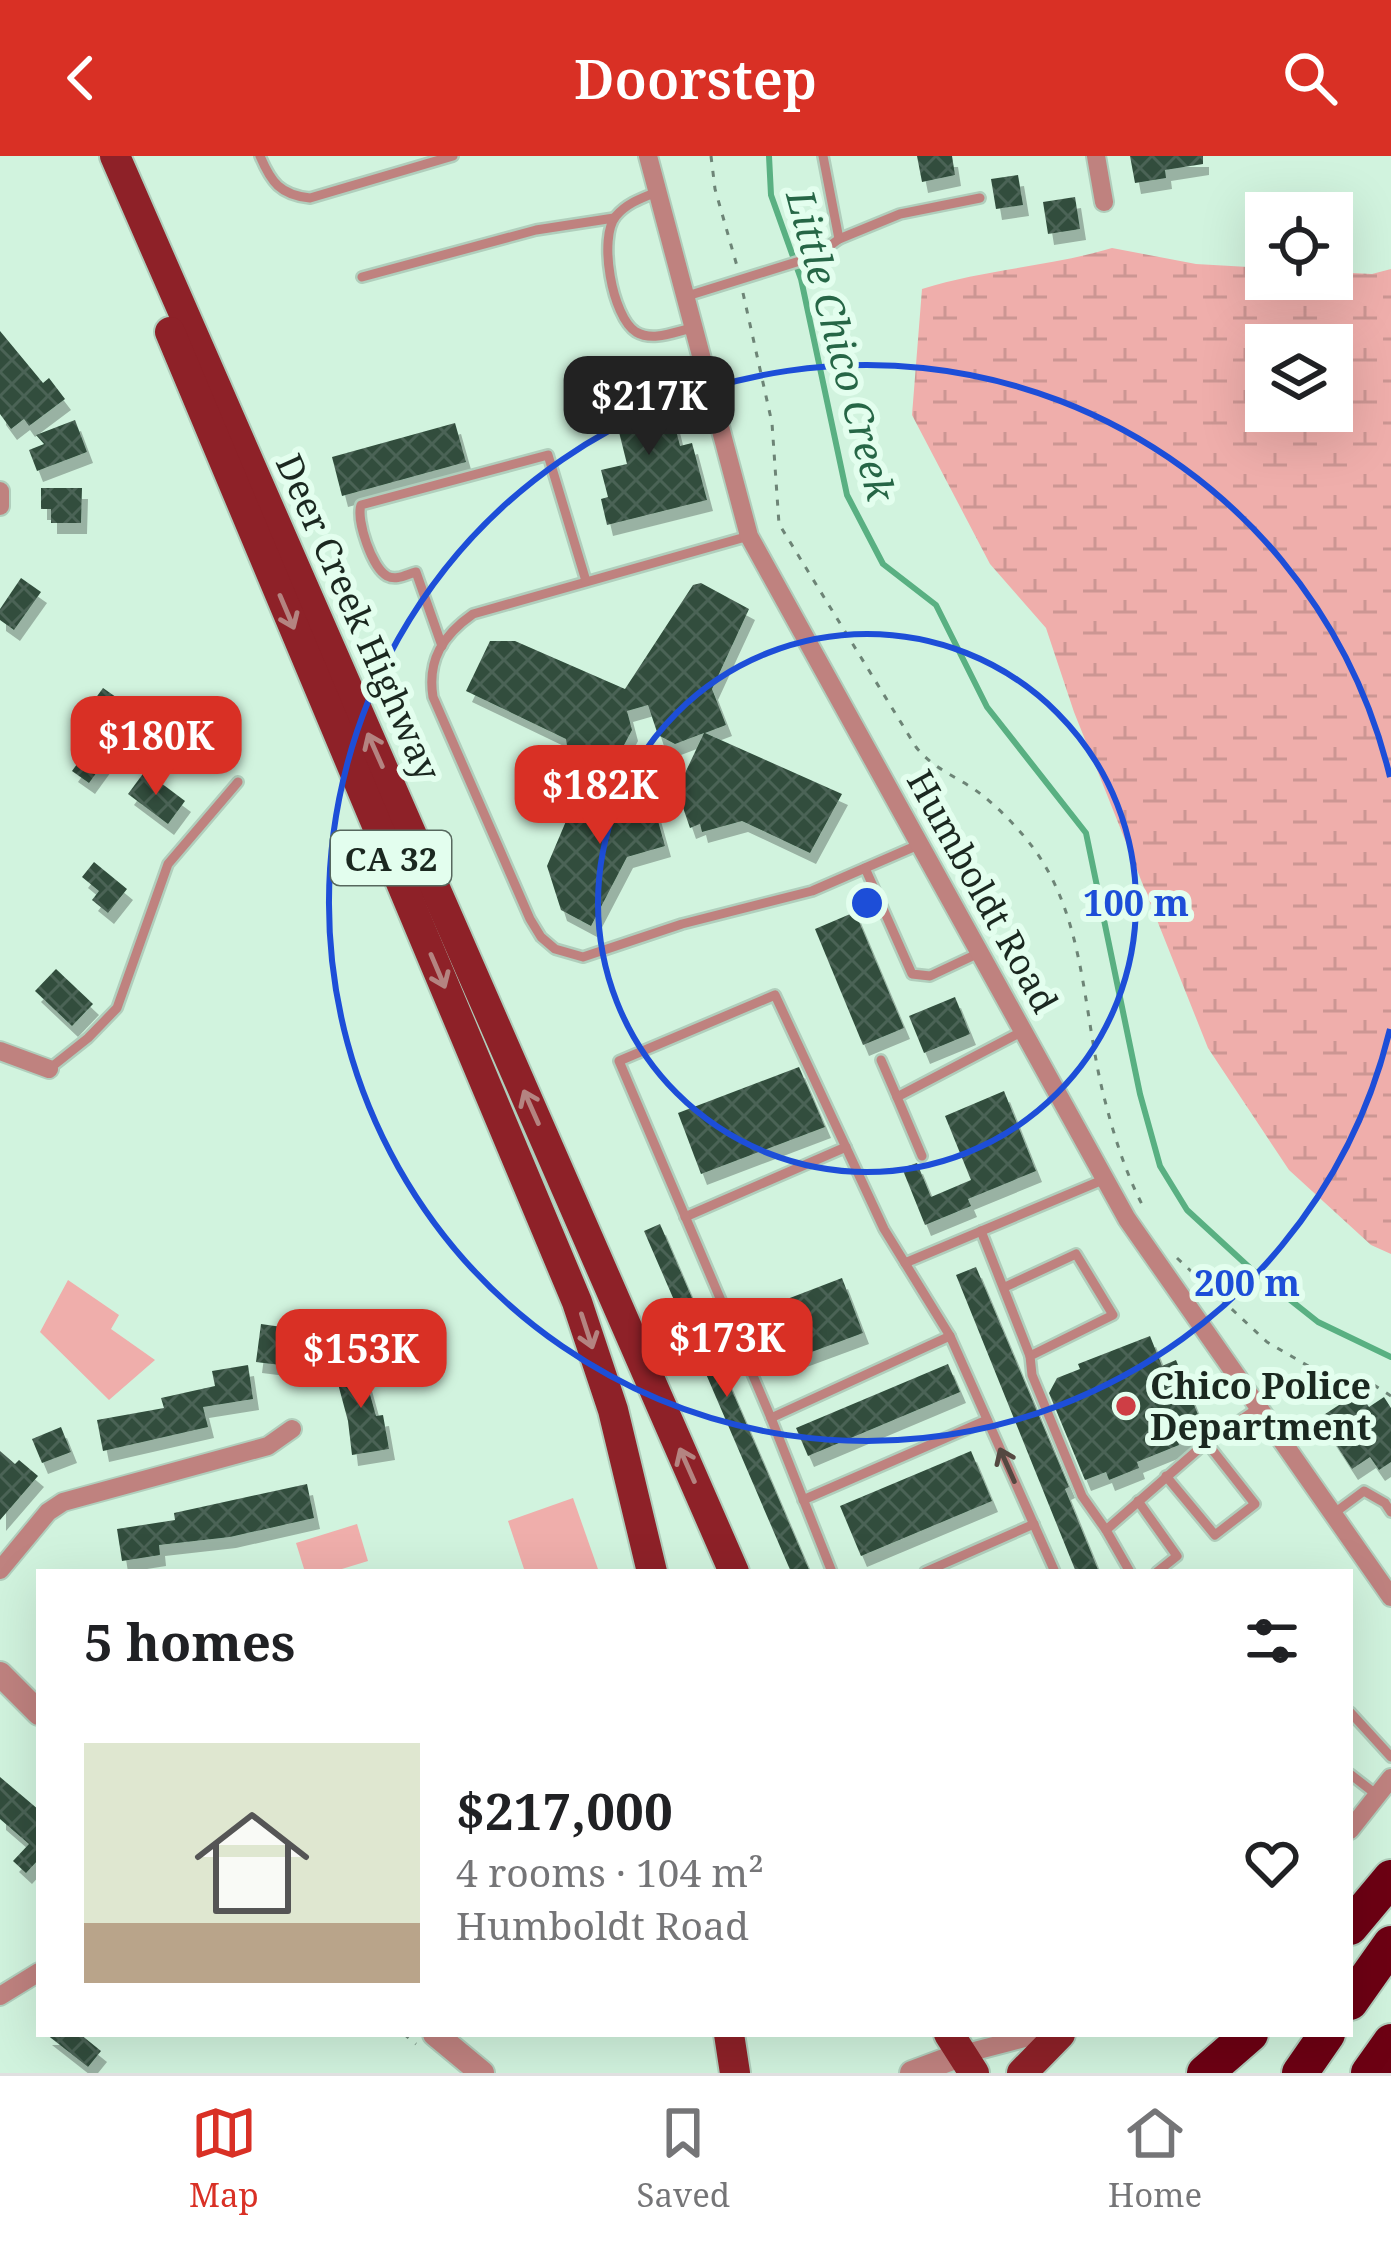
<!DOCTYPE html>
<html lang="en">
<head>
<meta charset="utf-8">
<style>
  :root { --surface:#fff; --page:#f2f2f2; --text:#202124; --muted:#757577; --line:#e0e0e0; --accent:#d93025 }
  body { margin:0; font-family:"Noto Serif",serif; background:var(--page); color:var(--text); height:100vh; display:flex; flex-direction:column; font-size:45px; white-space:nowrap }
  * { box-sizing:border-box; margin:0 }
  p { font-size:39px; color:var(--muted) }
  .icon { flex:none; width:66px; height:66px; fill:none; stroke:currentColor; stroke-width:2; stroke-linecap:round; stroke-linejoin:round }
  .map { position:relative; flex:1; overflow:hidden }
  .side { position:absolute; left:36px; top:1413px; width:1317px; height:468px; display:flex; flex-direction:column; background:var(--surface); border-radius:0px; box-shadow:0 12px 48px #0002 }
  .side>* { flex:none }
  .fabs { position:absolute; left:1245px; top:36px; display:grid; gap:24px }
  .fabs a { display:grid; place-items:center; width:108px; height:108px; border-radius:0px; background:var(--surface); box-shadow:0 12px 48px #0002; font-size:60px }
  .price { position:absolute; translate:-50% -102px; padding:0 27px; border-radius:24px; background:var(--accent); color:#fff; font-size:39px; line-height:78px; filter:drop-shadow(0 3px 6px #0008) }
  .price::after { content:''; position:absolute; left:50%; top:72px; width:36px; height:27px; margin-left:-18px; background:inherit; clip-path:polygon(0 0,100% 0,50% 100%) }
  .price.current { background:#222; color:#fff }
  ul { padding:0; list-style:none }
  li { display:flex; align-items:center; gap:36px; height:300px; padding:0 48px }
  li span { display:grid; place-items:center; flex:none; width:336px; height:240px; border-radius:0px; color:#555 }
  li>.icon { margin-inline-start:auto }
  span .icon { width:144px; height:144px; fill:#fffc; stroke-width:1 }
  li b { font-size:51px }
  h2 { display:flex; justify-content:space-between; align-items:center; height:144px; padding:0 48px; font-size:51px }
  header { display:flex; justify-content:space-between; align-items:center; height:156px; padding:0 48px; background:var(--accent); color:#fff; font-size:54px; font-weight:600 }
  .dock { display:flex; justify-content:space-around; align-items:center; height:168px; border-top:3px solid var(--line); background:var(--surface); font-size:33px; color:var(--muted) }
  .dock a { display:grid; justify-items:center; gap:6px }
  .dock .current { color:var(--accent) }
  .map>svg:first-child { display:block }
</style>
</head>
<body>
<header><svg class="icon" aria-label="back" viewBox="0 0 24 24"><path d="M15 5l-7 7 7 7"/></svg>Doorstep<svg class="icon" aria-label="search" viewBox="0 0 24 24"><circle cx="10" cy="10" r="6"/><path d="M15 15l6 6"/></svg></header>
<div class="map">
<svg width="1391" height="1917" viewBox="0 0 1391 1917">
  <defs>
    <pattern id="wetland-marsh" width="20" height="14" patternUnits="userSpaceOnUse" patternTransform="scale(3)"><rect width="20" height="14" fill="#efaeab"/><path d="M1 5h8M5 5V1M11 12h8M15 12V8" fill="none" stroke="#cc9693"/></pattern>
    <pattern id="building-cross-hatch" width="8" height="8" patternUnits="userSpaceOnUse" patternTransform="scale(3)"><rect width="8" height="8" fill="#304d3c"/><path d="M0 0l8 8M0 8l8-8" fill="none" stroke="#4c6456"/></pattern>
    <filter id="shadow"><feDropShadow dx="6" dy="11" stdDeviation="0" flood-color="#0004"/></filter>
  </defs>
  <rect width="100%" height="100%" fill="#d1f3de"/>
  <path fill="url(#wetland-marsh)" fill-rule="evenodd" d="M 1112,92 L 1196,108 L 1266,112 L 1266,123 L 1332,123 L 1332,116 L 1372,118 L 1391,113 L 1391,1098 L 1371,1089 L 1289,1014 L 1208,892 L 1074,556 L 1046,472 L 990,408 L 912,259 L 922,133 C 984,113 1049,111 1112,92 ZM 1266,189 L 1332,189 L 1332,255 L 1266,255 Z"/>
  <g fill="#efaeab">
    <polygon points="68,1124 119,1159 111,1173 155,1204 109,1244 40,1176"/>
    <polygon points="573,1342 599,1416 525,1416 508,1365"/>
    <polygon points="357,1368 368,1405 332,1416 305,1416 296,1387"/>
  </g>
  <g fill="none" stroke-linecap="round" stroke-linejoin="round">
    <polyline stroke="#59b082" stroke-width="6" points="769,0 771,39 801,123 847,339 883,408 936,449 987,551 1086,677 1140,938 1160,1010 1187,1054 1250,1112 1318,1166 1391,1201"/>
  </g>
  <g fill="url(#building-cross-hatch)" filter="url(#shadow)">
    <polygon points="917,0 952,0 955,19 922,26"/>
    <polygon points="1130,0 1203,0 1203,8 1165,14 1166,22 1135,27"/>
    <polygon points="1018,19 1023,49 996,53 991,23"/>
    <polygon points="1075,41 1080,73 1048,78 1043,46"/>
    <polygon points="0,175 43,227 49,222 65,243 29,270 24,263 11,273 0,258"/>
    <polygon points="663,222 680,290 692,287 707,344 607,369 601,343 608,341 601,314 627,308 609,236"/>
    <polygon points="75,264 87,296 37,315 29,294 44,288 36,279"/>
    <polygon points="455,267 466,306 342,340 332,301"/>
    <polygon points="41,332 82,332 81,367 51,367 51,353 41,353"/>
    <polygon points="21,422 41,436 14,474 0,464 0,453"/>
    <polygon points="701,427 749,453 712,533 726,569 705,577 842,638 810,697 742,665 702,676 700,668 690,672 677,634 704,577 675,588 658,579 648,549 627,555 632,574 615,606 570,612 566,583 466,535 490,485 515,485 625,533 693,429"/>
    <polygon points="103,532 123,546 102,575 82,561"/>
    <polygon points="93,586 110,598 89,627 72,615"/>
    <polygon points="145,615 185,645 168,668 128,638"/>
    <polygon points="623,627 625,633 643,642 651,640 665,690 627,701 591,770 561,754 547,710 575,644"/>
    <polygon points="94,706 127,733 108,757 92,744 99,735 82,721"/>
    <polygon points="855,756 904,872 863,889 815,773"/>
    <polygon points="56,813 93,848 72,870 35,835"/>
    <polygon points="955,841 970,878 924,897 909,860"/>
    <polygon points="799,911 825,971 701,1018 678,957"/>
    <polygon points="1004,935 1036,1015 968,1043 971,1050 925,1069 902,1012 917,1007 931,1041 971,1024 945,960"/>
    <polygon points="660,1068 765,1311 810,1416 791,1416 697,1197 644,1075"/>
    <polygon points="976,1111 1069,1331 1065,1333 1099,1416 1076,1416 956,1119"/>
    <polygon points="842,1122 863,1177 790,1204 769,1150"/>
    <polygon points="304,1167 342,1174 336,1204 290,1196 288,1210 256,1206 261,1168 303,1174"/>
    <polygon points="1150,1180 1162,1210 1176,1204 1201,1266 1196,1278 1178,1286 1179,1289 1137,1306 1139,1312 1109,1324 1106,1316 1085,1324 1049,1237 1057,1222 1080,1213 1078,1208"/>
    <polygon points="361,1206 376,1260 383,1259 389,1293 352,1299 348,1265 334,1213"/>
    <polygon points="948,1208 960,1236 808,1300 796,1272"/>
    <polygon points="248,1209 253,1243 203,1251 208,1271 103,1295 97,1264 164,1252 161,1242 215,1230 212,1215"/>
    <polygon points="1359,1236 1369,1251 1384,1241 1391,1252 1391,1306 1379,1314 1370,1301 1352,1313 1319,1262"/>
    <polygon points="61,1271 71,1296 42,1307 32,1283"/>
    <polygon points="0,1295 15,1308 19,1304 38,1320 0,1364"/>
    <polygon points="971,1295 992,1345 861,1400 840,1350"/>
    <polygon points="307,1328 314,1362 230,1381 159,1389 160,1399 122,1405 117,1373 175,1364 174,1357"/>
    <polygon points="0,1621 39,1654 39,1703 26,1717 13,1705 29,1688 0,1663"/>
    <polygon points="46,1878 80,1878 101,1895 88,1911"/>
  </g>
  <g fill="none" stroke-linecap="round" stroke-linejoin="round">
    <defs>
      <g id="service">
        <path d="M 260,0 C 271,26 280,39 310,42 L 453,0"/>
        <path d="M 657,36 C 642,42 627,47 616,60 C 598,81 612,161 636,176 C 653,186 674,176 692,172"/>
        <polyline points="839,83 900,58 980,42"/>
        <polyline points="362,121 536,74 614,62"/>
        <polyline points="684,141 816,100 839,83 823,0"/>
        <path d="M 749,380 L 473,458 C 443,479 427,504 433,541 L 530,763 L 541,781 L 555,793 L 583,801 L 682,768 L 812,735 L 918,689"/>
        <path d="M 442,490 L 416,416 C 407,418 397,425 387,420 C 372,412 356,364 361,349 L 548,299 L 586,425"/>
        <polyline points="865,712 912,818 930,820 979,797"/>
        <polyline points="881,904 897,941"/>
        <polyline points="49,913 88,882 117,852 168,708 238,626"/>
        <polyline points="922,1000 897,941 1021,876"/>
        <polyline points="685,1061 846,991"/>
        <polyline points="981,1075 1030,1200"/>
        <polyline points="905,1107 1105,1023"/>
        <polyline points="1005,1131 1076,1098 1113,1159 1030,1200 1032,1219 1082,1340 1106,1374"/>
        <polyline points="771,1262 619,905 775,839 884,1073 950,1180"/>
        <polyline points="1166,1320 1215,1379 1255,1348 1207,1287"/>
        <polyline points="803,1344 987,1264"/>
        <polyline points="1138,1345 1177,1400 1157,1416"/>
        <polyline points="1333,1358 1364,1335 1385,1347 1391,1356"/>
        <polyline points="832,1416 771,1262 950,1180 1055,1416"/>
        <polyline points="925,1416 1034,1368"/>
        <polyline points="1130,1416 1106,1374 1201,1291 1258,1252"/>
        <polyline points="1350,1556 1391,1601"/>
        <polyline points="1350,1618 1377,1639"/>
      </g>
      <g id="minor">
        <polyline points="648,0 749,380 1127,1063 1391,1441"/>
        <polyline points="1096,0 1104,46"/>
        <polyline points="0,335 0,350"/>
        <polyline points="0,895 49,913"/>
        <polyline points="0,1414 48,1356 63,1346 268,1290 292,1273"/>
        <polyline points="1350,1674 1391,1622"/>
        <polyline points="0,1840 39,1816"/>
        <polyline points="963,1898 1040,1878"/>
      </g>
      <g id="tertiary">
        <polyline points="0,1518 39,1557"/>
        <polyline points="435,1878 482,1917"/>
        <polyline points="912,1917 963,1898"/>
      </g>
      <g id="primary">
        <polyline points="115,0 734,1416"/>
        <polyline points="170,176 577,1146 613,1254 652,1416"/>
        <polyline points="729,1878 735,1917"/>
        <polyline points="949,1878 974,1917"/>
        <polyline points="1022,1917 1060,1878"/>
      </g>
      <g id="motorway">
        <polyline points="1350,1771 1391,1722"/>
        <polyline points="1350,1846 1391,1788"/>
        <polyline points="1205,1917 1250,1878"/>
        <polyline points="1300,1917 1327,1878"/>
        <polyline points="1369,1917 1391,1886"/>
      </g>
    </defs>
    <use href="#service" stroke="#b0cebc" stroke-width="14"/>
    <use href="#minor" stroke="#b0cebc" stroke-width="22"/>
    <use href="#tertiary" stroke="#b0cebc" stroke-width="28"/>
    <use href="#primary" stroke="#b0cebc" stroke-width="34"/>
    <use href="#motorway" stroke="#b0cebc" stroke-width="40"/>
    <g stroke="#6d8476" stroke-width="3" stroke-dasharray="6 9" stroke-linecap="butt">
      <polyline points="711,0 715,33 737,110"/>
      <path d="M 743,137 L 772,267 L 779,368 L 916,591 C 934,614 959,621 982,639 C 1000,653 1021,675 1034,693 C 1086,764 1083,859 1104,941 C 1114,980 1126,1019 1145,1054"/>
      <polyline points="1177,1102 1267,1186 1327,1221 1371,1227 1391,1240"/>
      <polyline points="404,1878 416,1888"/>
    </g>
    <use href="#service" stroke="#bf827f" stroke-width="9"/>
    <use href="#minor" stroke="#bf827f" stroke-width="18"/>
    <use href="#tertiary" stroke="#bf827f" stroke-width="24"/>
    <use href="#primary" stroke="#8e2128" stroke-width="30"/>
    <use href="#motorway" stroke="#6d0113" stroke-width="36"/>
  </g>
  <defs><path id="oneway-shaft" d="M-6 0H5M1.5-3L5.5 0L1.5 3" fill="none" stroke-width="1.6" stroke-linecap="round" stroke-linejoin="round" transform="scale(3)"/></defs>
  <g stroke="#b48481">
    <use href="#oneway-shaft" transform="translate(287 456) rotate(67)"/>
    <use href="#oneway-shaft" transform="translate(375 594) rotate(-114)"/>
    <use href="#oneway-shaft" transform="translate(438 815) rotate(67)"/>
    <use href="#oneway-shaft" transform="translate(531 951) rotate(-114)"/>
    <use href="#oneway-shaft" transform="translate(587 1175) rotate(72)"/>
    <use href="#oneway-shaft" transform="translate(687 1309) rotate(-114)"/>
  </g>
  <use stroke="#544841" href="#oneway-shaft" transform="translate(1007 1309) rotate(-114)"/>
  <g fill="none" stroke="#1d4ed8" stroke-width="6">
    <circle cx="867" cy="747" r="269"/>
    <path d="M1390 873A538 538 0 1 1 1390 621"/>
  </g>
  <circle fill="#ce3e45" stroke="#e3feee" stroke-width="4.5" cx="1126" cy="1250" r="12"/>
  <g text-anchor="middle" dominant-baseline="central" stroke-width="12" stroke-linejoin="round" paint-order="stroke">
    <rect fill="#e3feee" stroke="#57685e" stroke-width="3" x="331" y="675" width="120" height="54" rx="9"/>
    <g font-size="33" font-weight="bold" fill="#1b2820">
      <text x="391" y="702">CA 32</text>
    </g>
    <g font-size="36" fill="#1b2820" stroke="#e3feee">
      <text transform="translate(359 461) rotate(66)">Deer Creek Highway</text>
      <text transform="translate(983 735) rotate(61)">Humboldt Road</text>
    </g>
    <g font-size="36" font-weight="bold" fill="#1b2820" stroke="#e3feee" text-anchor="start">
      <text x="1150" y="1229">Chico Police<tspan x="1150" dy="41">Department</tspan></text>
    </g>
    <g font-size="39" font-style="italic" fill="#266646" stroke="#e3feee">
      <text transform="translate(842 189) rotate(75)">Little Chico Creek</text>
    </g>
  </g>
  <circle cx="867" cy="747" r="18" fill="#1d4ed8" stroke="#e3feee" stroke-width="6"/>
  <g font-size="36" text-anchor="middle" font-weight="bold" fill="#1d4ed8" stroke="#e3feee" stroke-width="12" stroke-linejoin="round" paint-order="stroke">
    <text x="1136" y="760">100 m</text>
    <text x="1247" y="1140">200 m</text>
  </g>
</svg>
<div class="fabs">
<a><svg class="icon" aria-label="locate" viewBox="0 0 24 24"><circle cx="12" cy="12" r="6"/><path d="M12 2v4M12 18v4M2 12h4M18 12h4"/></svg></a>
<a><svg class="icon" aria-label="layers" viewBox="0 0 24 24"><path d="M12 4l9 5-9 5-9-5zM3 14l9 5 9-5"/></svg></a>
</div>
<b class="price current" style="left:649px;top:302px">$217K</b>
<b class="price" style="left:156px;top:642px">$180K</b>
<b class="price" style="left:600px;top:691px">$182K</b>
<b class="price" style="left:727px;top:1244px">$173K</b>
<b class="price" style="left:361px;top:1255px">$153K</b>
<section class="side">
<h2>5 homes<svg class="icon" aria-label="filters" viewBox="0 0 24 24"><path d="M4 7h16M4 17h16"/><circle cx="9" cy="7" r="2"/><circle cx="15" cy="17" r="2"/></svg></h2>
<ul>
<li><span style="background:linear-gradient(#dfe7d0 75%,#b9a48a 0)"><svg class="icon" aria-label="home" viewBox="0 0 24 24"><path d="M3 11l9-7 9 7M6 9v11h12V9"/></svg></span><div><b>$217,000</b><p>4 rooms · 104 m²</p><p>Humboldt Road</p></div><svg class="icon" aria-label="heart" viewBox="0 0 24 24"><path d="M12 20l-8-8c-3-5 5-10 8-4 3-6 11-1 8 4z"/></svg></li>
</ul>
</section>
</div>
<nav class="dock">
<a class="current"><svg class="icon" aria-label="map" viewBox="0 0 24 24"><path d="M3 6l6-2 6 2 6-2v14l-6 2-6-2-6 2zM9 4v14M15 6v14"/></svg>Map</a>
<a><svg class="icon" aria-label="saved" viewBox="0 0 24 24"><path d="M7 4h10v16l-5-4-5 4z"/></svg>Saved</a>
<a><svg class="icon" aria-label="home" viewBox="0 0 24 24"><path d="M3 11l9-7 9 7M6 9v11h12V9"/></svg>Home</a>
</nav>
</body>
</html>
